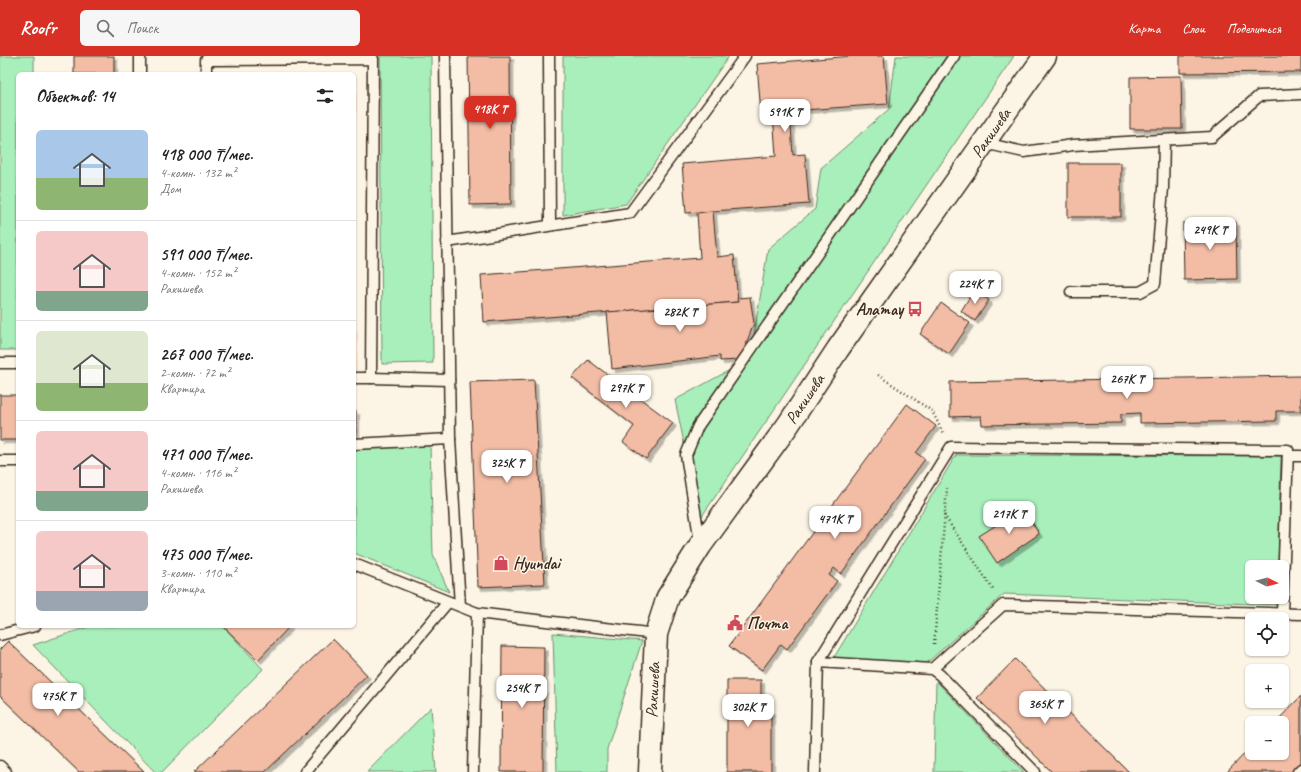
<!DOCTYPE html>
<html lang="ru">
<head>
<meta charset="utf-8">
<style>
  :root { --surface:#fff; --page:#f6f6f6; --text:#202124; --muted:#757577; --line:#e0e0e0; --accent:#d93025 }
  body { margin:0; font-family:Caveat,sans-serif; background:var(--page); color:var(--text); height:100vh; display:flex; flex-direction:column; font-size:15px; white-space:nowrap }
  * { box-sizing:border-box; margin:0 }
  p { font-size:13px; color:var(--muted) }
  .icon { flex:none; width:22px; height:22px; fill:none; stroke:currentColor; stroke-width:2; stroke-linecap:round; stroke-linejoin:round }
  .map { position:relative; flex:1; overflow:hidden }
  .sheet { position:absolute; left:16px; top:16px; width:340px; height:556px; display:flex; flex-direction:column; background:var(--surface); border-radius:6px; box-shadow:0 1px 3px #0004 }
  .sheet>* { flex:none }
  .needle { width:26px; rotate:96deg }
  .tools { position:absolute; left:1245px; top:504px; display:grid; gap:8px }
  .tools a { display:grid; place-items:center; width:44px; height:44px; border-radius:6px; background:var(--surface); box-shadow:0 1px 3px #0004; font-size:20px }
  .price { position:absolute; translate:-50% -34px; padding:0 9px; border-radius:8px; background:#fff; color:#222; font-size:13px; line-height:26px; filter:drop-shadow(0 1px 2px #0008) }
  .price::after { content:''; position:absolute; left:50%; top:24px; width:12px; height:9px; margin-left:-6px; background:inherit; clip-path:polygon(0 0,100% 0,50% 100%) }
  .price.selected { background:var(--accent); color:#fff }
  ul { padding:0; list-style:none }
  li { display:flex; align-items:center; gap:12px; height:100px; padding:0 20px }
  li+li { border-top:1px solid var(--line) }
  li span { display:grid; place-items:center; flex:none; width:112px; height:80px; border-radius:6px; color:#555 }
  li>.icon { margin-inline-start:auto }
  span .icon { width:48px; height:48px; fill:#fffc; stroke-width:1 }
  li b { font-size:17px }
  h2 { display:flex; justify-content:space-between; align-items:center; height:48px; padding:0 20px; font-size:17px }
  header { display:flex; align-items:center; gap:24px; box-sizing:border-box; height:56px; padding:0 20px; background:var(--accent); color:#fff }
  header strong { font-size:19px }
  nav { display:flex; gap:22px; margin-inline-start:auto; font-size:14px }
  .search { width:280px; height:36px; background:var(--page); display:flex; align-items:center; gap:10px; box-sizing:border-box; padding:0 14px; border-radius:6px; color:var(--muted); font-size:15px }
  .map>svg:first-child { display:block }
</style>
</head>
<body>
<header>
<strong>Roofr</strong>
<div class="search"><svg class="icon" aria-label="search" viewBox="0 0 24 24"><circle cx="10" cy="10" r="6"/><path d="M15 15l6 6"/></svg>Поиск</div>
<nav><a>Карта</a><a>Слои</a><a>Поделиться</a></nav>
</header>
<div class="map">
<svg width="1301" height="716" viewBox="0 0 1301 716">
  <defs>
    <filter id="shadow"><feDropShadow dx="3.5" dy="3.5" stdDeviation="0" flood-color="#0004"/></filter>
  </defs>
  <rect width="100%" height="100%" fill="#fcf5e5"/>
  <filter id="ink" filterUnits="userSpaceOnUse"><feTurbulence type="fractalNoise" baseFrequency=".025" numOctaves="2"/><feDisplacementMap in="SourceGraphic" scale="8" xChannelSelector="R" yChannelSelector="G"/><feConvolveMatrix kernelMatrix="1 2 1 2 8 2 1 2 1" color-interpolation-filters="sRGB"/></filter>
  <g filter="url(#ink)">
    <g fill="#f9e4d2">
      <rect x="354" y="22" width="3" height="35"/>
      <polygon points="354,276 358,276 357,315 354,315"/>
    </g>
    <g fill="#a8efbb" stroke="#728c6c">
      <polygon points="0,0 34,0 34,18 18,18 18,294 0,294"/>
      <polygon points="380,0 431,0 433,307 382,308"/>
      <polygon points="563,0 729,0 626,148 563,159"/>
      <polygon points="896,0 1014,0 700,463 675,344 750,303 768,193 815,153 821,112 889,53"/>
      <polygon points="430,388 433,499 449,536 354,497 354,394"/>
      <polygon points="956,399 1281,400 1278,511 1252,511 1252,541 1277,541 1277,549 1004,538 921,612 830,608"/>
      <polygon points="91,570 223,570 263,613 162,716 155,716 33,589"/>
      <polygon points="553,577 642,585 607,693 607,716 557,716"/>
      <polygon points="936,625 1024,716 934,716"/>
      <polygon points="431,651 436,716 367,716"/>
    </g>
    <g fill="#f2bca5" stroke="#3b2a1e" filter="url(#shadow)">
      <rect x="74" y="0" width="40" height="18"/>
      <polygon points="468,0 510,0 511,148 470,149"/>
      <polygon points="852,0 884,0 888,48 790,55 793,99 805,98 809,148 686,157 682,108 776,100 773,57 761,58 757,8"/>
      <polygon points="1180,0 1301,0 1301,16 1180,17"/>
      <polygon points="1181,20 1182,73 1130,73 1130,21"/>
      <rect x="1068" y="107" width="53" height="54"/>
      <polygon points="713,155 717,201 734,199 738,246 484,266 481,219 700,202 697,157"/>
      <polygon points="1236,166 1237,223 1184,224 1183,167"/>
      <polygon points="974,234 989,244 975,265 961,255"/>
      <polygon points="750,241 754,267 740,304 720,305 720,300 612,313 607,256 738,246 737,242"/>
      <polygon points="941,247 970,267 949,298 920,278"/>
      <polygon points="588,304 673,367 646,403 623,386 634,370 572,322"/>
      <polygon points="1301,320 1301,355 1276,355 1276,365 1140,367 1140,357 1121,358 1121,367 982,369 981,360 950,361 950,326"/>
      <polygon points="534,324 545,528 478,531 470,326"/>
      <rect x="0" y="339" width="18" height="45"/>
      <polygon points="907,348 936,370 916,397 925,403 841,518 834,512 829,519 837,525 787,593 781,588 762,614 729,590"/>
      <rect x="354" y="355" width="2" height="29"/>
      <polygon points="1023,452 1039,478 997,507 979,480"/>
      <polygon points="224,570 290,570 258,604 224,571"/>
      <polygon points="333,583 367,619 265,716 194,716"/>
      <polygon points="8,585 144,716 79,716 0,640 0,593"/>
      <polygon points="502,590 544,591 543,716 501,716"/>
      <polygon points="1015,603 1129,716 1052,716 977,642"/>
      <polygon points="727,624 761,624 761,654 771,654 771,716 727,716"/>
      <polygon points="1301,640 1301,708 1294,716 1227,716 1252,690 1252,697 1282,697 1282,667 1275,667"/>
    </g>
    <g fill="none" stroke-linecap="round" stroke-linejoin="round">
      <defs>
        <g id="lane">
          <polyline points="140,0 140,18"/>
          <polyline points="445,0 450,383 460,550"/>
          <polyline points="549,0 550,169"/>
          <polyline points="206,18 206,4 373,3 371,322 354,322"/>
          <polyline points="984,87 1024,96 1073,89 1212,81 1259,40 1301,38"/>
          <polyline points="447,186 630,157 745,0"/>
          <polyline points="1071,236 1140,236 1155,228 1163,132 1164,84"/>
          <polyline points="0,307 18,307"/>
          <polyline points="371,322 449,324"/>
          <polyline points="354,388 450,383"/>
          <polyline points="1288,400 1301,400"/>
          <polyline points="0,405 18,405"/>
          <polyline points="700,486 686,399 698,370 954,0"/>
          <polyline points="354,508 477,557 656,578"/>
          <polyline points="0,579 35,570"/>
          <polyline points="818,606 951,391 1288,394 1282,557"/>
          <polyline points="932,613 1003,549 1301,558"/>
          <polyline points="0,710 6,716"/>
          <polyline points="305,716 448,546"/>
          <polyline points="473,716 477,557"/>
          <polyline points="815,716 818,606 932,613 940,619 1035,716"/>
          <polyline points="1298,716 1301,713"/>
        </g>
        <polyline id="secondary" points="650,716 656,578 668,541 700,490 788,369 838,293 1045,0"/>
      </defs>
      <use href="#lane" stroke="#3b2a1e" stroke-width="13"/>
      <use href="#secondary" stroke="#3b2a1e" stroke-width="25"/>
      <g stroke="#3b2a1e" stroke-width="2.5" stroke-dasharray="1 3" stroke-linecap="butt">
        <polyline points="878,319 932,355 943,377"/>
        <polyline points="944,459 994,535"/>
        <polyline points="934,588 947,432"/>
      </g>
      <use href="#lane" stroke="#fcf5e5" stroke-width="10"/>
      <use href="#secondary" stroke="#fcf5e5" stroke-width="22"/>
    </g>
  </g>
  <defs>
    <symbol id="bus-bare" viewBox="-9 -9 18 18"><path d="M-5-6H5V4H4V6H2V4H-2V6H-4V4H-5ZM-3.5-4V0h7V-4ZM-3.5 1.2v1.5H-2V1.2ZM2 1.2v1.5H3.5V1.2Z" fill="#d1495b" stroke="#fcf5e5" stroke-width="2.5" paint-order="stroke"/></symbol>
    <symbol id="shop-bare" viewBox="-9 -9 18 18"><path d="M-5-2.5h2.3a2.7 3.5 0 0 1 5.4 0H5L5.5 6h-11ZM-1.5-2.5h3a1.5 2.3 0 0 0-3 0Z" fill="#d1495b" stroke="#fcf5e5" stroke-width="2.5" paint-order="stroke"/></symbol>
    <symbol id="civic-bare" viewBox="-9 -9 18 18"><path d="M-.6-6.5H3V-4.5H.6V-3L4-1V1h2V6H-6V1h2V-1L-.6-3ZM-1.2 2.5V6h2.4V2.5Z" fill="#d1495b" stroke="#fcf5e5" stroke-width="2.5" paint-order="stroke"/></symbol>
  </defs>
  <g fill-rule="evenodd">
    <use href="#bus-bare" x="904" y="242" width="22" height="22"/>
    <use href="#shop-bare" x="490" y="496" width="22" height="22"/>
    <use href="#civic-bare" x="724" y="556" width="22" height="22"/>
  </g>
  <g text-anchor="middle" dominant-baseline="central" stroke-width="3" stroke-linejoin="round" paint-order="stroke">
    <g font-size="17" fill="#3b2a1e" stroke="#fcf5e5">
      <text transform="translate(991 77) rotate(-55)">Ракишева</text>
      <text transform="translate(805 343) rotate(-56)">Ракишева</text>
      <text transform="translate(653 634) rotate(-87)">Ракишева</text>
    </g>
    <g font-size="17" font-weight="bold" fill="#3b2a1e" stroke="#fcf5e5" text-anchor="start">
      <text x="903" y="253" text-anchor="end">Алатау</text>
      <text x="513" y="507">Hyundai</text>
      <text x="747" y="567">Почта</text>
    </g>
  </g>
</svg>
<div class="tools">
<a><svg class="needle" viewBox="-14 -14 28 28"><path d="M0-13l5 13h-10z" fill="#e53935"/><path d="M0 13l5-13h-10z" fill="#757577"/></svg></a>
<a><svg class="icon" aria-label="locate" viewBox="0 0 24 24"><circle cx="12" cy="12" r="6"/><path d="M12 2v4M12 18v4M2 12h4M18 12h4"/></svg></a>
<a>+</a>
<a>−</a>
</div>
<b class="price selected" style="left:490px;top:74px">418K ₸</b>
<b class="price" style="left:785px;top:77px">591K ₸</b>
<b class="price" style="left:1210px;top:195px">249K ₸</b>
<b class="price" style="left:975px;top:249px">224K ₸</b>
<b class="price" style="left:680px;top:277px">282K ₸</b>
<b class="price" style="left:1127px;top:344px">267K ₸</b>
<b class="price" style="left:626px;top:353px">297K ₸</b>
<b class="price" style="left:507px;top:428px">325K ₸</b>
<b class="price" style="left:1009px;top:479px">217K ₸</b>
<b class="price" style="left:835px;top:484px">471K ₸</b>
<b class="price" style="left:522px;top:653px">254K ₸</b>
<b class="price" style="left:58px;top:661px">475K ₸</b>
<b class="price" style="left:1045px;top:669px">365K ₸</b>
<b class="price" style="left:748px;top:672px">302K ₸</b>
<section class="sheet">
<h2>Объектов: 14<svg class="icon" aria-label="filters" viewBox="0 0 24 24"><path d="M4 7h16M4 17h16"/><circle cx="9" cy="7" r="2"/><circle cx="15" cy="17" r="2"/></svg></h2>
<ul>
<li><span style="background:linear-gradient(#a9c7e8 60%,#8fb573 0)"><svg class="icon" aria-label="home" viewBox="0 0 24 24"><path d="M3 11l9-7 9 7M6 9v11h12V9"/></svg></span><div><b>418 000 ₸/мес.</b><p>4-комн. · 132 m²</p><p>Дом</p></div></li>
<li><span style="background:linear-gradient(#f6c9c9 75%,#7fa58c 0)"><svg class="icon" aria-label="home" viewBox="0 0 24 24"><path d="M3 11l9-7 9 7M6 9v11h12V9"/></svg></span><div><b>591 000 ₸/мес.</b><p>4-комн. · 152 m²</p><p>Ракишева</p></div></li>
<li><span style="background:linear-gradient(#dfe7d0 65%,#8fb573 0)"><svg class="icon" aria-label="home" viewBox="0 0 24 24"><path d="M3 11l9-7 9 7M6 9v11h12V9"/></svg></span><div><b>267 000 ₸/мес.</b><p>2-комн. · 72 m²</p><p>Квартира</p></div></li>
<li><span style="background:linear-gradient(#f6c9c9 75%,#7fa58c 0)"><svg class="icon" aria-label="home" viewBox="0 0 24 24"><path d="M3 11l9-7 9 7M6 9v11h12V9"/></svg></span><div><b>471 000 ₸/мес.</b><p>4-комн. · 116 m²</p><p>Ракишева</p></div></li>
<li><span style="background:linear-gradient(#f6c9c9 75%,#9aa5b1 0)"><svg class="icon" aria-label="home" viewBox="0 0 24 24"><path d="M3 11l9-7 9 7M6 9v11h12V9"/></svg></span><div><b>475 000 ₸/мес.</b><p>3-комн. · 110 m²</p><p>Квартира</p></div></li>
</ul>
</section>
</div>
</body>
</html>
